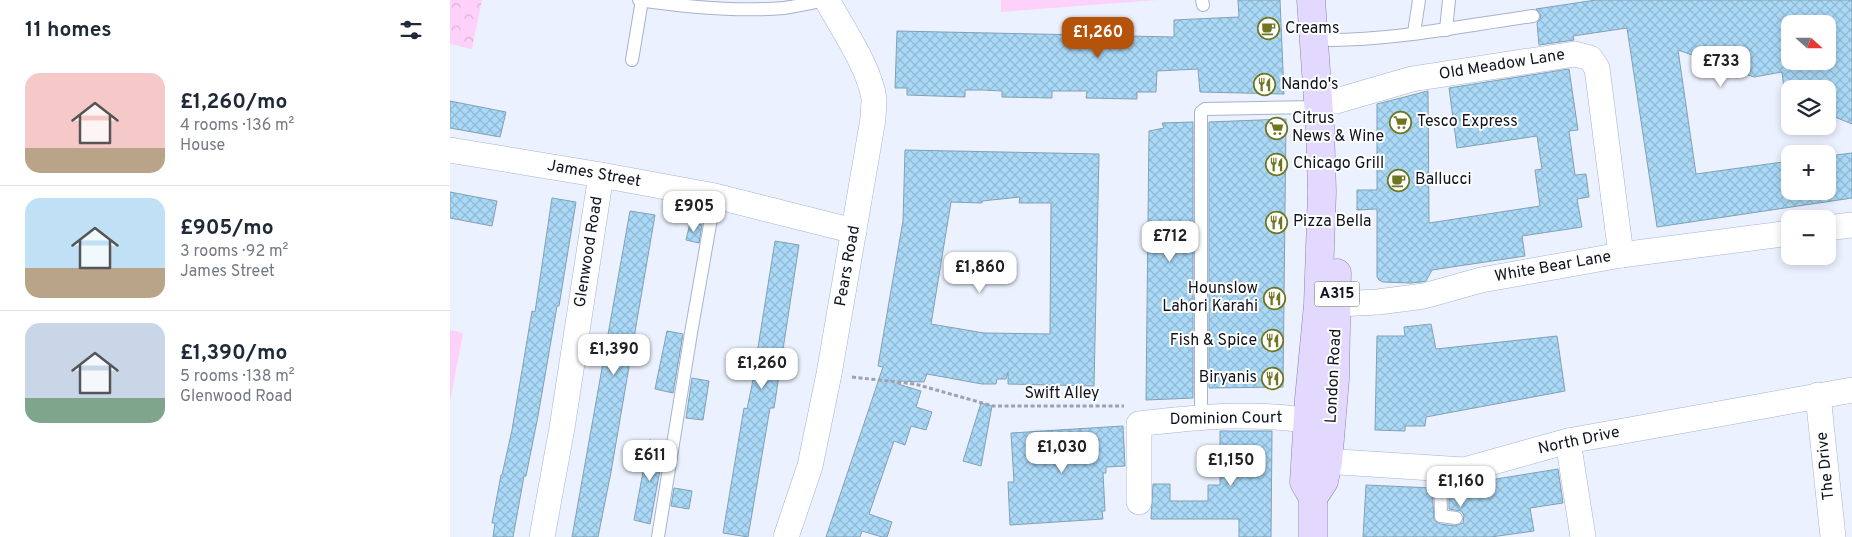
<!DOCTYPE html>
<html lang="en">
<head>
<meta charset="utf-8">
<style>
  :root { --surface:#fff; --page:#f2f2f3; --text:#1f2937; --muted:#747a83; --line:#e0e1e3; --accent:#b45309 }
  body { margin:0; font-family:Overpass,sans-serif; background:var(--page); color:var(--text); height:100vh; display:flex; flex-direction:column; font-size:19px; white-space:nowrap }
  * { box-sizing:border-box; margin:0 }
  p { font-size:16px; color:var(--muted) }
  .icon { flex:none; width:28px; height:28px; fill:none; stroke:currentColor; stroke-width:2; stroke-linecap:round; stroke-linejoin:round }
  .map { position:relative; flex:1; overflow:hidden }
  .sheet { display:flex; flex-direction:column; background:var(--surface); width:450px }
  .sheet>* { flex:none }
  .needle { width:32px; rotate:111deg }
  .fabs { position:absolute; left:1331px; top:15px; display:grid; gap:10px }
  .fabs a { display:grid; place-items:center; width:55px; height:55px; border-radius:10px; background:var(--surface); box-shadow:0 2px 8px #0003; font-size:25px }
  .price { position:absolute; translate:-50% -42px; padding:0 11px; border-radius:10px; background:#fff; color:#222; font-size:16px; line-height:32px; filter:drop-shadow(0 1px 2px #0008) }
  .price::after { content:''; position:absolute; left:50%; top:30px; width:15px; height:11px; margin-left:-8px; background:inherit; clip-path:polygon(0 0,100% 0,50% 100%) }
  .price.on { background:var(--accent); color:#fff }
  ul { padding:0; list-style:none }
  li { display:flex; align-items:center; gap:15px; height:125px; padding:0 25px }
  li+li { border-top:1px solid var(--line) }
  li span { display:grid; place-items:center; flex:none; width:140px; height:100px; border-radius:15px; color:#555 }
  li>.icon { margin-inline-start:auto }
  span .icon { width:60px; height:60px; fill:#fffc; stroke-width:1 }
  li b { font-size:21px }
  h2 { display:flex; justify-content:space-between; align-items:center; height:60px; padding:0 25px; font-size:21px }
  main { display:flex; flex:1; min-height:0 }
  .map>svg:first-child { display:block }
</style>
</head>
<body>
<main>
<section class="sheet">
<h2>11 homes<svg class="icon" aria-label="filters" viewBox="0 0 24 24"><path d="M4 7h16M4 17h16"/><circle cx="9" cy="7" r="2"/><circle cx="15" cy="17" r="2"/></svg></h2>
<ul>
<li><span style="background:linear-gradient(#f6c9c9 75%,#b9a48a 0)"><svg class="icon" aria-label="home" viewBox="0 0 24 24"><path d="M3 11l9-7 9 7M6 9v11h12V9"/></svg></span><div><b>£1,260/mo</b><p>4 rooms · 136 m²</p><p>House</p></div></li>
<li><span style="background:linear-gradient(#bfe0f5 70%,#b9a48a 0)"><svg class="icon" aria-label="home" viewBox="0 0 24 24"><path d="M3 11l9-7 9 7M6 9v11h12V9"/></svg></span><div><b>£905/mo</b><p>3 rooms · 92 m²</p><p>James Street</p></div></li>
<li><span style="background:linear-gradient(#c9d6e8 75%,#7fa58c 0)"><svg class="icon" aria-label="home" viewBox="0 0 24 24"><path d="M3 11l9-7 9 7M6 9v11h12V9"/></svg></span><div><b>£1,390/mo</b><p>5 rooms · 138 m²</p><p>Glenwood Road</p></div></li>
</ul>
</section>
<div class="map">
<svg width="1402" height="537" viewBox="0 0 1402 537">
  <defs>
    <pattern id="park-crowns" width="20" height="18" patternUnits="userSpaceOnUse" patternTransform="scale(1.25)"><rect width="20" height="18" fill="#fed1fa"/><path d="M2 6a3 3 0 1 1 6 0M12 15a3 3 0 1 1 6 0" fill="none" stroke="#d8b3d6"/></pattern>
    <pattern id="building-cross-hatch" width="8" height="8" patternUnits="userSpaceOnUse" patternTransform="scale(1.25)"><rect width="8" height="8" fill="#aad9f7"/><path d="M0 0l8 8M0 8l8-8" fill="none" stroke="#91b9d3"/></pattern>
  </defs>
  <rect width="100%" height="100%" fill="#ebf1fe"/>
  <polygon fill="url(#park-crowns)" points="0,0 32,0 22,49 0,44"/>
  <g fill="#fed1fa">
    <polygon points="551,0 707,0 551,12"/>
    <polygon points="0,330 13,333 0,402"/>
  </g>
  <g fill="url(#building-cross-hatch)" stroke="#82a1b5" fill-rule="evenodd">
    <polygon points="788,0 830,0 834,94 750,92 748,69 707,71 706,92 687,92 687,99 636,98 637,91 602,91 602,98 552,97 552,91 532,90 515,90 515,97 457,95 457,88 445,88 447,31 724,37 724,20 789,17"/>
    <path d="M 1146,0 L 1402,0 L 1402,124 L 1385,117 L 1378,119 L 1378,89 L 1334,89 L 1332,72 L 1304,77 L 1228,50 L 1246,174 L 1340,161 L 1340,191 L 1378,191 L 1378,156 L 1402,153 L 1402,198 L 1207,227 L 1177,28 L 1123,36 L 1124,40 L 1089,45 L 1087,23 L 1090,19 L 1091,15 L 1086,9 ZM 1340,24 L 1378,24 L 1378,61 L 1340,61 Z"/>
    <polygon points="1119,69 1128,130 1119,131 1125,175 1136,174 1139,197 1127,199 1132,227 1072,236 1075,256 982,270 976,281 971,282 960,283 933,282 929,280 927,277 927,209 907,210 907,190 927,190 927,104 978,91 979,223 1090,206 1085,170 1092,169 1087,136 1007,148 999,88"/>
    <polygon points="0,101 56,112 50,137 0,128"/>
    <polygon points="836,119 833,387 759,388 759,122"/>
    <polygon points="743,122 743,398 696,400 699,131 714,128 712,123"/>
    <path d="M 455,150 L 649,154 L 644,386 L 558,384 L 558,372 L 556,379 L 547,379 L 546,384 L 532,384 L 477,374 L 474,382 L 449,381 L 448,384 L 471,391 L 466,407 L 482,412 L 476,430 L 461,426 L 455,445 L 444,441 L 419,514 L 442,522 L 437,537 L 432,537 L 412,531 L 410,537 L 376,537 L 433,367 L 428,366 L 453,221 ZM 570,197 L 569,203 L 601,203 L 600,334 L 534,333 L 481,324 L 501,202 L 532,203 L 532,201 Z"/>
    <polygon points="0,192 47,201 42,226 0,218"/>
    <polygon points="102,198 126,202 109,306 107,306 88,416 76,476 74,476 63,537 43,537 45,523 42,523 51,475 52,475 62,430 82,311 85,312"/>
    <polygon points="180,211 205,215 161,472 148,537 122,537"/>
    <polygon points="240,223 252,225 249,243 236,240"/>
    <polygon points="325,241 349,245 324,408 320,408 298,537 273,533 294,408 297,409 302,385"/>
    <polygon points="981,324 986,349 1107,336 1115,391 976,417 975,426 955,426 955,431 925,430 927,336 955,336 954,327"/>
    <polygon points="217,331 233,334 223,393 205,389"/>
    <polygon points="242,378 259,381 253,420 236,418"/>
    <polygon points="531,403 542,406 531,466 513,461"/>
    <polygon points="673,426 675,466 656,467 656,473 653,473 655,511 652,511 653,519 560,525 558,482 564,482 561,433"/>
    <polygon points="770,431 822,431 821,537 789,537 789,519 701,519 703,484 720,484 720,501 758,501 758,485 770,485"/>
    <polygon points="199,440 215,443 200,524 184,520"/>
    <polygon points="1108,469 1113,503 1080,508 1084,531 1041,537 913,537 916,485 982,488 984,520 990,524 1005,526 1013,523 1014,515 1011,511 999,509 999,487 1015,488 1040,483 1040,480"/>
    <polygon points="224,488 242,491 239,509 221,506"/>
  </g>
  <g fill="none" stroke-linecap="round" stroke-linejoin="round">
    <defs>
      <g id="service">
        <path d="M 189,0 C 236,7 286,12 334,8 C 348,6 362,3 376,0"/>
        <polyline points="752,0 753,5"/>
        <polyline points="996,30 999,0"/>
        <polyline points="964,33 969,0"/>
        <path d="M 880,40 C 948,40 1016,25 1083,16"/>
        <polyline points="182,60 192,0"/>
        <polyline points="751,404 751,112 755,109 868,107"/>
        <polyline points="990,469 991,516 1006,518"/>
        <polyline points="208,537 241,333 265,196"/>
      </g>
      <g id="minor">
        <polyline points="886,101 962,79 1125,54 1140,58 1147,68 1171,255"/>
        <polyline points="0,150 151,175 265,196 404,231"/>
        <polyline points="1378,228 1402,225"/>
        <polyline points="868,305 928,302 974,296 1031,280 1171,255 1340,233"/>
        <polyline points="1368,395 1383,537"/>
        <polyline points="1118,441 1133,537"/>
        <polyline points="858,460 1014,470 1118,441 1402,390"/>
        <path d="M 689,502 L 689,424 C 751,416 815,411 877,424"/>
        <polyline points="92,537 112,428 151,175"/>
        <path d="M 336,537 L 360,466 L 379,374 L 423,119 C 423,113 424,106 424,99 C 420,68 392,28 377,0"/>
      </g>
      <g id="primary">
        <polyline points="861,0 870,128 872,192 868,305 859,399 854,482 863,498 863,537"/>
        <polyline points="863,498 874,481 878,462 885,379 887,273"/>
      </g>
    </defs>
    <use href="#service" stroke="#a6b2d0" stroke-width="14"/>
    <use href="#minor" stroke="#a6b2d0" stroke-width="26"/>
    <use href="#primary" stroke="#8d82af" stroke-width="29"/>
    <polyline stroke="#9da2ae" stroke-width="3" stroke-dasharray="4 2.5" stroke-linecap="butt" points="402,377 465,384 543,406 674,406"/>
    <use href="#service" stroke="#fff" stroke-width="12"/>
    <use href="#minor" stroke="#fff" stroke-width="25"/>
    <use href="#primary" stroke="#e3d8fe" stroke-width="28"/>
  </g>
  <defs>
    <symbol id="cafe-ring" viewBox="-11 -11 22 22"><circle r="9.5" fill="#fefefe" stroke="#6e7620" stroke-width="1.5"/><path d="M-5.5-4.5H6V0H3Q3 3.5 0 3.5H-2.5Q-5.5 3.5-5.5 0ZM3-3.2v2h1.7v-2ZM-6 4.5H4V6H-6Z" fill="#6e7620"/></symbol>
    <symbol id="restaurant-ring" viewBox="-11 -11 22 22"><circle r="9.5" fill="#fefefe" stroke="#6e7620" stroke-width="1.5"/><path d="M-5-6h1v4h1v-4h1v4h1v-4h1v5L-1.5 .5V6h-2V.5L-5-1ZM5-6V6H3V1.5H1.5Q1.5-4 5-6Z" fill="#6e7620"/></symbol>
    <symbol id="supermarket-ring" viewBox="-11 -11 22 22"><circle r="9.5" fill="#fefefe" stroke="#6e7620" stroke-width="1.5"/><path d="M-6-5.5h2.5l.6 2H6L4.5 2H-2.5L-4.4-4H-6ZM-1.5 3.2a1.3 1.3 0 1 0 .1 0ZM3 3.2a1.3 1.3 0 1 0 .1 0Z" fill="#6e7620"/></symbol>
  </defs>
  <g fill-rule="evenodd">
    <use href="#cafe-ring" x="806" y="16" width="25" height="25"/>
    <use href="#restaurant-ring" x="802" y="72" width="25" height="25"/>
    <use href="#supermarket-ring" x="938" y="110" width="25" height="25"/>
    <use href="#supermarket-ring" x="814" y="116" width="25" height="25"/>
    <use href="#restaurant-ring" x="814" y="152" width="25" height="25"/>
    <use href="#cafe-ring" x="936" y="168" width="25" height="25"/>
    <use href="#restaurant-ring" x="814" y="210" width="25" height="25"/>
    <use href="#restaurant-ring" x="812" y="286" width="25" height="25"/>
    <use href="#restaurant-ring" x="810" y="328" width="25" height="25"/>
    <use href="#restaurant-ring" x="810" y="366" width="25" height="25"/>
  </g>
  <g text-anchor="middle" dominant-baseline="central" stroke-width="4" stroke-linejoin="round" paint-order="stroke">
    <rect fill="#fefefe" stroke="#575a61" stroke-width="1" x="864.5" y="281.5" width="45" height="25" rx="4"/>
    <g font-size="15" font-weight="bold" fill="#0f131e">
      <text x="887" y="294">A315</text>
    </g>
    <g font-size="16" fill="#0f131e" stroke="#fefefe" text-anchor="start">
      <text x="835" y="29">Creams</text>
      <text x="831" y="85">Nando's</text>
      <text x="842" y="119">Citrus<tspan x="842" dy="18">News &amp; Wine</tspan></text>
      <text x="967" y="122">Tesco Express</text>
      <text x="843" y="164">Chicago Grill</text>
      <text x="965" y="180">Ballucci</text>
      <text x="843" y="222">Pizza Bella</text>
      <text x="808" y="289" text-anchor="end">Hounslow<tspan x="808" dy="18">Lahori Karahi</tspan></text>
      <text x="807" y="341" text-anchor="end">Fish &amp; Spice</text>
      <text x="807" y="378" text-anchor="end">Biryanis</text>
    </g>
    <g font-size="16" fill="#0f131e" stroke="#fefefe">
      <text transform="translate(1052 65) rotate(-9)">Old Meadow Lane</text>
      <text transform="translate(144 174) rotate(10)">James Street</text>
      <text transform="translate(139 252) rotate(-81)">Glenwood Road</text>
      <text transform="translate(398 266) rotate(-80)">Pears Road</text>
      <text transform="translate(1103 267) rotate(-10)">White Bear Lane</text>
      <text transform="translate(884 376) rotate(-87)">London Road</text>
      <text x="612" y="394">Swift Alley</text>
      <text transform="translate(776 419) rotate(-1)">Dominion Court</text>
      <text transform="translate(1129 441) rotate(-12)">North Drive</text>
      <text transform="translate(1376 466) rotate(-96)">The Drive</text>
    </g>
  </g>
</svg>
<div class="fabs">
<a><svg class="needle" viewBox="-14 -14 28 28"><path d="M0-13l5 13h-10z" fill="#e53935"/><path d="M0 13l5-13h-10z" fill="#747a83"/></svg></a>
<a><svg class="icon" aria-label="layers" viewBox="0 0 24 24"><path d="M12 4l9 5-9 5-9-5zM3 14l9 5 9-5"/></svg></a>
<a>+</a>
<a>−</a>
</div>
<b class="price on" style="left:648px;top:59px">£1,260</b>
<b class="price" style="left:1271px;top:88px">£733</b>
<b class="price" style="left:244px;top:233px">£905</b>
<b class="price" style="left:720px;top:263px">£712</b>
<b class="price" style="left:530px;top:294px">£1,860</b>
<b class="price" style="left:164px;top:376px">£1,390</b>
<b class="price" style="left:312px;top:390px">£1,260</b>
<b class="price" style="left:612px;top:474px">£1,030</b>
<b class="price" style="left:200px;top:482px">£611</b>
<b class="price" style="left:781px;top:487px">£1,150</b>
<b class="price" style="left:1011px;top:508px">£1,160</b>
</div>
</main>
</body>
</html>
